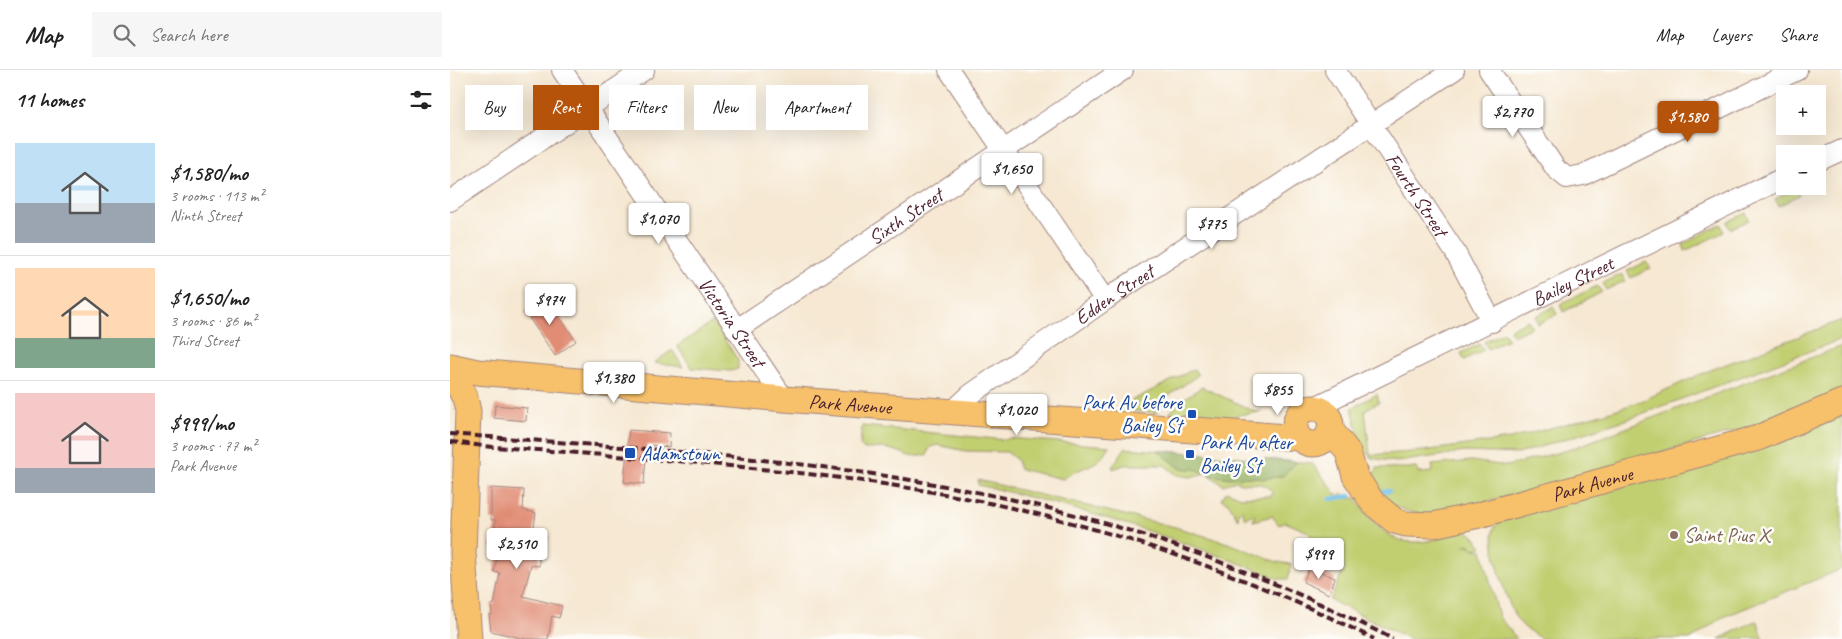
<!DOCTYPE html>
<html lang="en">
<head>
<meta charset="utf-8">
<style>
  :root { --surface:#fff; --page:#f6f6f6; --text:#222; --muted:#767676; --line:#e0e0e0; --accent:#b45309 }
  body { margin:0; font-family:Caveat,sans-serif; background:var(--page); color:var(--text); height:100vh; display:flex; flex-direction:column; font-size:19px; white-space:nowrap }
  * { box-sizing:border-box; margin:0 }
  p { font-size:16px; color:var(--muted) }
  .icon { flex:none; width:28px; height:28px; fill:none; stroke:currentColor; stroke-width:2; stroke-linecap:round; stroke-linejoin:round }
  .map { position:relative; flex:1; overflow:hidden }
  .details { display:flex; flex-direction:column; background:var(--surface); width:450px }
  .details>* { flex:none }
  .top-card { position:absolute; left:15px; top:15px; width:475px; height:45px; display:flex; gap:10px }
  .buttons { position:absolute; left:1326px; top:15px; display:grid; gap:10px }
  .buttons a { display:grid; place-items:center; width:50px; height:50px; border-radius:0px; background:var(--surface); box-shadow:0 5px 20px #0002; font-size:25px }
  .price { position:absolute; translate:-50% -42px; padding:0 11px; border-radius:5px; background:#fff; color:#222; font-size:16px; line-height:32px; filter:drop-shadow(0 1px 2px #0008) }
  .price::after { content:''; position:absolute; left:50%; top:30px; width:15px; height:11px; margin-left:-8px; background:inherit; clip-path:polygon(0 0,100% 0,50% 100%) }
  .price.active { background:var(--accent); color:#fff }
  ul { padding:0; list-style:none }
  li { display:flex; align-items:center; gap:15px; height:125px; padding:0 15px }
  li+li { border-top:1px solid var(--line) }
  li span { display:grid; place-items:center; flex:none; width:140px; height:100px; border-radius:0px; color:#555 }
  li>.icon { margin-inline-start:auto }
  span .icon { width:60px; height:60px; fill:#fffc; stroke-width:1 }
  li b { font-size:21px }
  h2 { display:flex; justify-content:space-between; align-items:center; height:60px; padding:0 15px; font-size:21px }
  .tag { padding:0 18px; border-radius:0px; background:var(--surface); box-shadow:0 5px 20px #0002; font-size:18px; line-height:45px }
  .tag.active { background:var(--accent); color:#fff }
  header { display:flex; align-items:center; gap:30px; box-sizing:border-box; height:70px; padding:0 25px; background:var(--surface); border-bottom:1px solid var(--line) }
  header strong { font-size:24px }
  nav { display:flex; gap:28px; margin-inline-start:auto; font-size:18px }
  .search { width:350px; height:45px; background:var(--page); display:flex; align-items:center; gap:12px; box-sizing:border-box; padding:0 18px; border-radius:0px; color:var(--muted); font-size:19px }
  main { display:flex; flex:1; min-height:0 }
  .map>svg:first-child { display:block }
</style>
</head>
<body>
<header>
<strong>Map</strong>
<div class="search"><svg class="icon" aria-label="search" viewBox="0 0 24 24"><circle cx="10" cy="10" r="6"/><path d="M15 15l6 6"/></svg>Search here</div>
<nav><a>Map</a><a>Layers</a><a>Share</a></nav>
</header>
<main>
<section class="details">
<h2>11 homes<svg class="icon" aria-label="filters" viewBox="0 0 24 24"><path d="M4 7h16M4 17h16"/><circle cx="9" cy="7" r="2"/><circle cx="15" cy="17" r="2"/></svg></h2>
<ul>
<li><span style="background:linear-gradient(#bfe0f5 60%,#9aa5b1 0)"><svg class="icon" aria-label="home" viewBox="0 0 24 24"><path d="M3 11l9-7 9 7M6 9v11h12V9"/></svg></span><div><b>$1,580/mo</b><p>3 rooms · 113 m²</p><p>Ninth Street</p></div></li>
<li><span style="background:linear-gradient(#ffd9b3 70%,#7fa58c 0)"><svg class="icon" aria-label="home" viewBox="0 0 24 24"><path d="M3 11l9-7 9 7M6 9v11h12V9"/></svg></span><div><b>$1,650/mo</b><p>3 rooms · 86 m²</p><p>Third Street</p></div></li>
<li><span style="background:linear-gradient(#f6c9c9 75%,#9aa5b1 0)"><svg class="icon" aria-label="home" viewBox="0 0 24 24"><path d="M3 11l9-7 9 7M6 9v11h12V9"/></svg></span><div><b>$999/mo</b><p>3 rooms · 77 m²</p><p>Park Avenue</p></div></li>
</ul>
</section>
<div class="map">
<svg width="1392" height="569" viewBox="0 0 1392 569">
  <rect width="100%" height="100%" fill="#fdfcf7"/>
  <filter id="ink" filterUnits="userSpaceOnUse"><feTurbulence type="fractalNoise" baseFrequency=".02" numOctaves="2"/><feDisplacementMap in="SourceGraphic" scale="10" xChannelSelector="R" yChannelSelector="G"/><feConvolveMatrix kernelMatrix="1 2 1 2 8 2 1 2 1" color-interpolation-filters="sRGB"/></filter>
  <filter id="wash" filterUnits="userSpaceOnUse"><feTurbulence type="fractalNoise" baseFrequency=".0096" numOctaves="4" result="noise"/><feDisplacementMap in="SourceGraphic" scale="20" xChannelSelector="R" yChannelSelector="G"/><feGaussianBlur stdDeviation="1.12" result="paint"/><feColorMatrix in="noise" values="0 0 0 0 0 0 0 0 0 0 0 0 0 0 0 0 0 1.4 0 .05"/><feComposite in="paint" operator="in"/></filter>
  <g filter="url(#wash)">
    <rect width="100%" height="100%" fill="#f6e8d2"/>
    <g fill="#c1cf71" stroke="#86774e">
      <polygon points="1345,119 1349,125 1329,136 1325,129"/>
      <polygon points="1296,143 1299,150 1280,159 1277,152"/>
      <polygon points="1271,154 1274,162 1235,181 1233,174"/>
      <polygon points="1196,192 1201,198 1181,208 1177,201"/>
      <polygon points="1172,204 1175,211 1156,220 1153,213"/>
      <polygon points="1147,216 1152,222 1113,242 1110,234"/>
      <polygon points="1103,237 1107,244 1088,254 1086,246"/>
      <polygon points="1078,250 1082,257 1063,266 1060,259"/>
      <polygon points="1392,250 1392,269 1178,349 1068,384 1015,382 947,392 921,388 912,377 902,338 927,324 929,332 915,340 920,385 973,381 1060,369 1155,343 1189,332 1258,301"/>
      <polygon points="263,252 288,290 288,299 281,301 242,298 227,276"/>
      <polygon points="1054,262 1058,269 1038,279 1034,272"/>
      <polygon points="1030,274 1034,280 1014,290 1011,283"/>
      <polygon points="1392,276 1392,321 1324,350 1051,429 976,444 959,442 944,436 931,425 908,389 922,396 921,401 925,403 927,398 966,398 968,403 983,402 982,395 1021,391 1057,396 1118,380"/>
      <polygon points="222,280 233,297 204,293"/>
      <polygon points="744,299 748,305 717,327 707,343 683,341 681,331"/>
      <path d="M 752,317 L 806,342 L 812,341 C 801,345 790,342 780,349 L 719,344 L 730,331 Z"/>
      <path d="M 1392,343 L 1392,499 L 1271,548 L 1242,569 L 1091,569 C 1083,563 1073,558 1067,549 C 1057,535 1039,474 1044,459 C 1045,454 1051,451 1055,449 Z"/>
      <path d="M 412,356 L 556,370 L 558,368 L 659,376 C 652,397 629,396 613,409 L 569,399 L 567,390 L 557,382 L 516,381 L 487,375 L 480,377 L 477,385 C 454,389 462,385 443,380 C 433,377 424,379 415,379 L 410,376 Z"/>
      <path d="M 675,378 L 862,393 L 888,426 L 893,423 L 896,428 L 906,428 C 929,462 946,481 990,468 C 998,465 1008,460 1016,461 C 1025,464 1027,470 1032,477 L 1024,479 L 1019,474 L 1014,476 L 1019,475 L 1024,479 L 1032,480 L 1049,547 L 1067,569 L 960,569 L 880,530 L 895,497 L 877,486 L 858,462 L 835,452 L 829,455 L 822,446 L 803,451 L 805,445 L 802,445 L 795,449 L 792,440 L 789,441 L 788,449 L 778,433 L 771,429 L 777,421 L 791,427 L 821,426 L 823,423 C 810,407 800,418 786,411 L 773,415 L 756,403 L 740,407 L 727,405 L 714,395 L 674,395 L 663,399 L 662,397 Z"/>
      <path d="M 528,410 L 725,457 L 781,474 L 827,492 L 841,494 L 838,509 L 829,509 C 731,469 632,438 528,415 Z"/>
      <polygon points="1305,551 1308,552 1313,568 1269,569"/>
    </g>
    <polygon fill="#98b263" stroke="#716847" points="707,380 847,392 833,406 813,409 803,407 781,408 764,406 744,399 731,399"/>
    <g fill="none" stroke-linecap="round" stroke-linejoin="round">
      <g stroke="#72c1ed" stroke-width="4.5">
        <polyline points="928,422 939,421"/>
        <polyline points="880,429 900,426"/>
      </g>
    </g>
    <g id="blocks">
      <g fill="#e18d76">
        <polygon points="96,227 126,271 105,286 75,242"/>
        <polygon points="45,335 77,338 76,351 44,348"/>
        <polygon points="179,360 220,363 219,377 197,375 194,414 174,412"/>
        <polygon points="41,418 74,420 73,440 86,443 83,464 95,466 89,487 89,496 81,495 73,526 112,536 109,548 102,546 98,569 75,569 41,561 39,544 42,545 41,534 44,535 50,503 44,502 49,479 41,477 46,450 41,450"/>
        <polygon points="860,497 885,508 879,524 853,512"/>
      </g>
    </g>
  </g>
  <g filter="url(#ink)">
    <use href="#blocks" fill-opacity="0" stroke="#a0847e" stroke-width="1"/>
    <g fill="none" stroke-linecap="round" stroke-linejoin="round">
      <defs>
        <g id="minor">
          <path id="s1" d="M 112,0 L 334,329"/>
          <polyline points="499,0 655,230"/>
          <path id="s2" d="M 885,0 L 1005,182 L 1042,252"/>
          <polyline points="1039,0 1106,99 1117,108 1133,105 1347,0"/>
          <polyline points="1368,91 1392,80"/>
          <polyline points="0,131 194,0"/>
          <path id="s3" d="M 286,260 L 673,0"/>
          <path id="s4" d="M 863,338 L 1335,107"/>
          <path id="s5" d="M 503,341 L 520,325 L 655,230 L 1004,0"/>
        </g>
        <g id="major">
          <path id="s6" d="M 0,296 L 27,302 L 334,329 L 849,368"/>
          <polyline points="0,300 15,328 18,341 13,483 19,569"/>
          <circle cx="863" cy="356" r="18"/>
          <path id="s7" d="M 880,359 L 898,382 L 905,406 L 923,433 L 945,451 L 956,454 L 983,455 L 1029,445 L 1308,368 L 1392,332"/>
        </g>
      </defs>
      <use href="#minor" stroke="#a0847e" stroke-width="22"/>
      <use href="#major" stroke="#a0847e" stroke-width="27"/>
      <use href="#minor" stroke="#fff" stroke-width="20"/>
      <use href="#major" stroke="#f7c06b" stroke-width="25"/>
      <g stroke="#4a1f2b" stroke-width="4" stroke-dasharray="8 4" stroke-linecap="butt">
        <path d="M 0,364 C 193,379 388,389 577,433 C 704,462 827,510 943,569"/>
        <path d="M 0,372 C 15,373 28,376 43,377 C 92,380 141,384 191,388 C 284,396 378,404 471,420 C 627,446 782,497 924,569"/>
      </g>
    </g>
  </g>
  <g fill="#1a4fb4" stroke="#fdfcf7" stroke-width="2">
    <rect x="737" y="339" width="10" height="10" rx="2.5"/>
    <rect x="174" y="377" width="12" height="12" rx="2.5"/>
    <rect x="735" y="379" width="10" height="10" rx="2.5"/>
  </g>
  <circle fill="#8d6e63" stroke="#fdfcf7" stroke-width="2" cx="1224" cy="465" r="5"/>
  <g text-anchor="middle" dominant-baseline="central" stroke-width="5" stroke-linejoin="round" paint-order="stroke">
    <g font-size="20" fill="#4a1f2b" stroke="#fdfcf7">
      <text stroke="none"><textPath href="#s2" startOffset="149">Fourth Street</textPath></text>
      <text stroke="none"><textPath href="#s3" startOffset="204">Sixth Street</textPath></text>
      <text stroke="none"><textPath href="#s4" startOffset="289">Bailey Street</textPath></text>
      <text stroke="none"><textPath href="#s5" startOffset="199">Edden Street</textPath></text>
      <text stroke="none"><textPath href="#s1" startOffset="304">Victoria Street</textPath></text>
      <text stroke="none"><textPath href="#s6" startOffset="402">Park Avenue</textPath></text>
      <text stroke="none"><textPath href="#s7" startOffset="318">Park Avenue</textPath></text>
    </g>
    <g font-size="20" fill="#164399" stroke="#fdfcf7" text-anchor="start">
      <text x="732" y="332" text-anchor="end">Park Av before<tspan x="732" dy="23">Bailey St</tspan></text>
      <text x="750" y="372">Park Av after<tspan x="750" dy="23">Bailey St</tspan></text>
      <text x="191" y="383">Adamstown</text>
    </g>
    <g font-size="20" fill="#785e54" stroke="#fdfcf7" text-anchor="start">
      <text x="1234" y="465">Saint Pius X</text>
    </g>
  </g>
</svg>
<div class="buttons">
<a>+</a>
<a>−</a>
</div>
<b class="price" style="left:1063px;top:68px">$2,770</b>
<b class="price active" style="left:1238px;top:73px">$1,580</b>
<b class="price" style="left:562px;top:125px">$1,650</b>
<b class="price" style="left:209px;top:175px">$1,070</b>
<b class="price" style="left:762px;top:180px">$775</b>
<b class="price" style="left:100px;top:256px">$974</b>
<b class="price" style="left:164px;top:334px">$1,380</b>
<b class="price" style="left:828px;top:346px">$855</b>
<b class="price" style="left:567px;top:366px">$1,020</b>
<b class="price" style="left:67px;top:500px">$2,510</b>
<b class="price" style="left:869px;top:510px">$999</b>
<div class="top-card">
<a class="tag">Buy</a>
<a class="tag active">Rent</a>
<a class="tag">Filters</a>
<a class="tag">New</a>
<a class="tag">Apartment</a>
</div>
</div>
</main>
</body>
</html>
